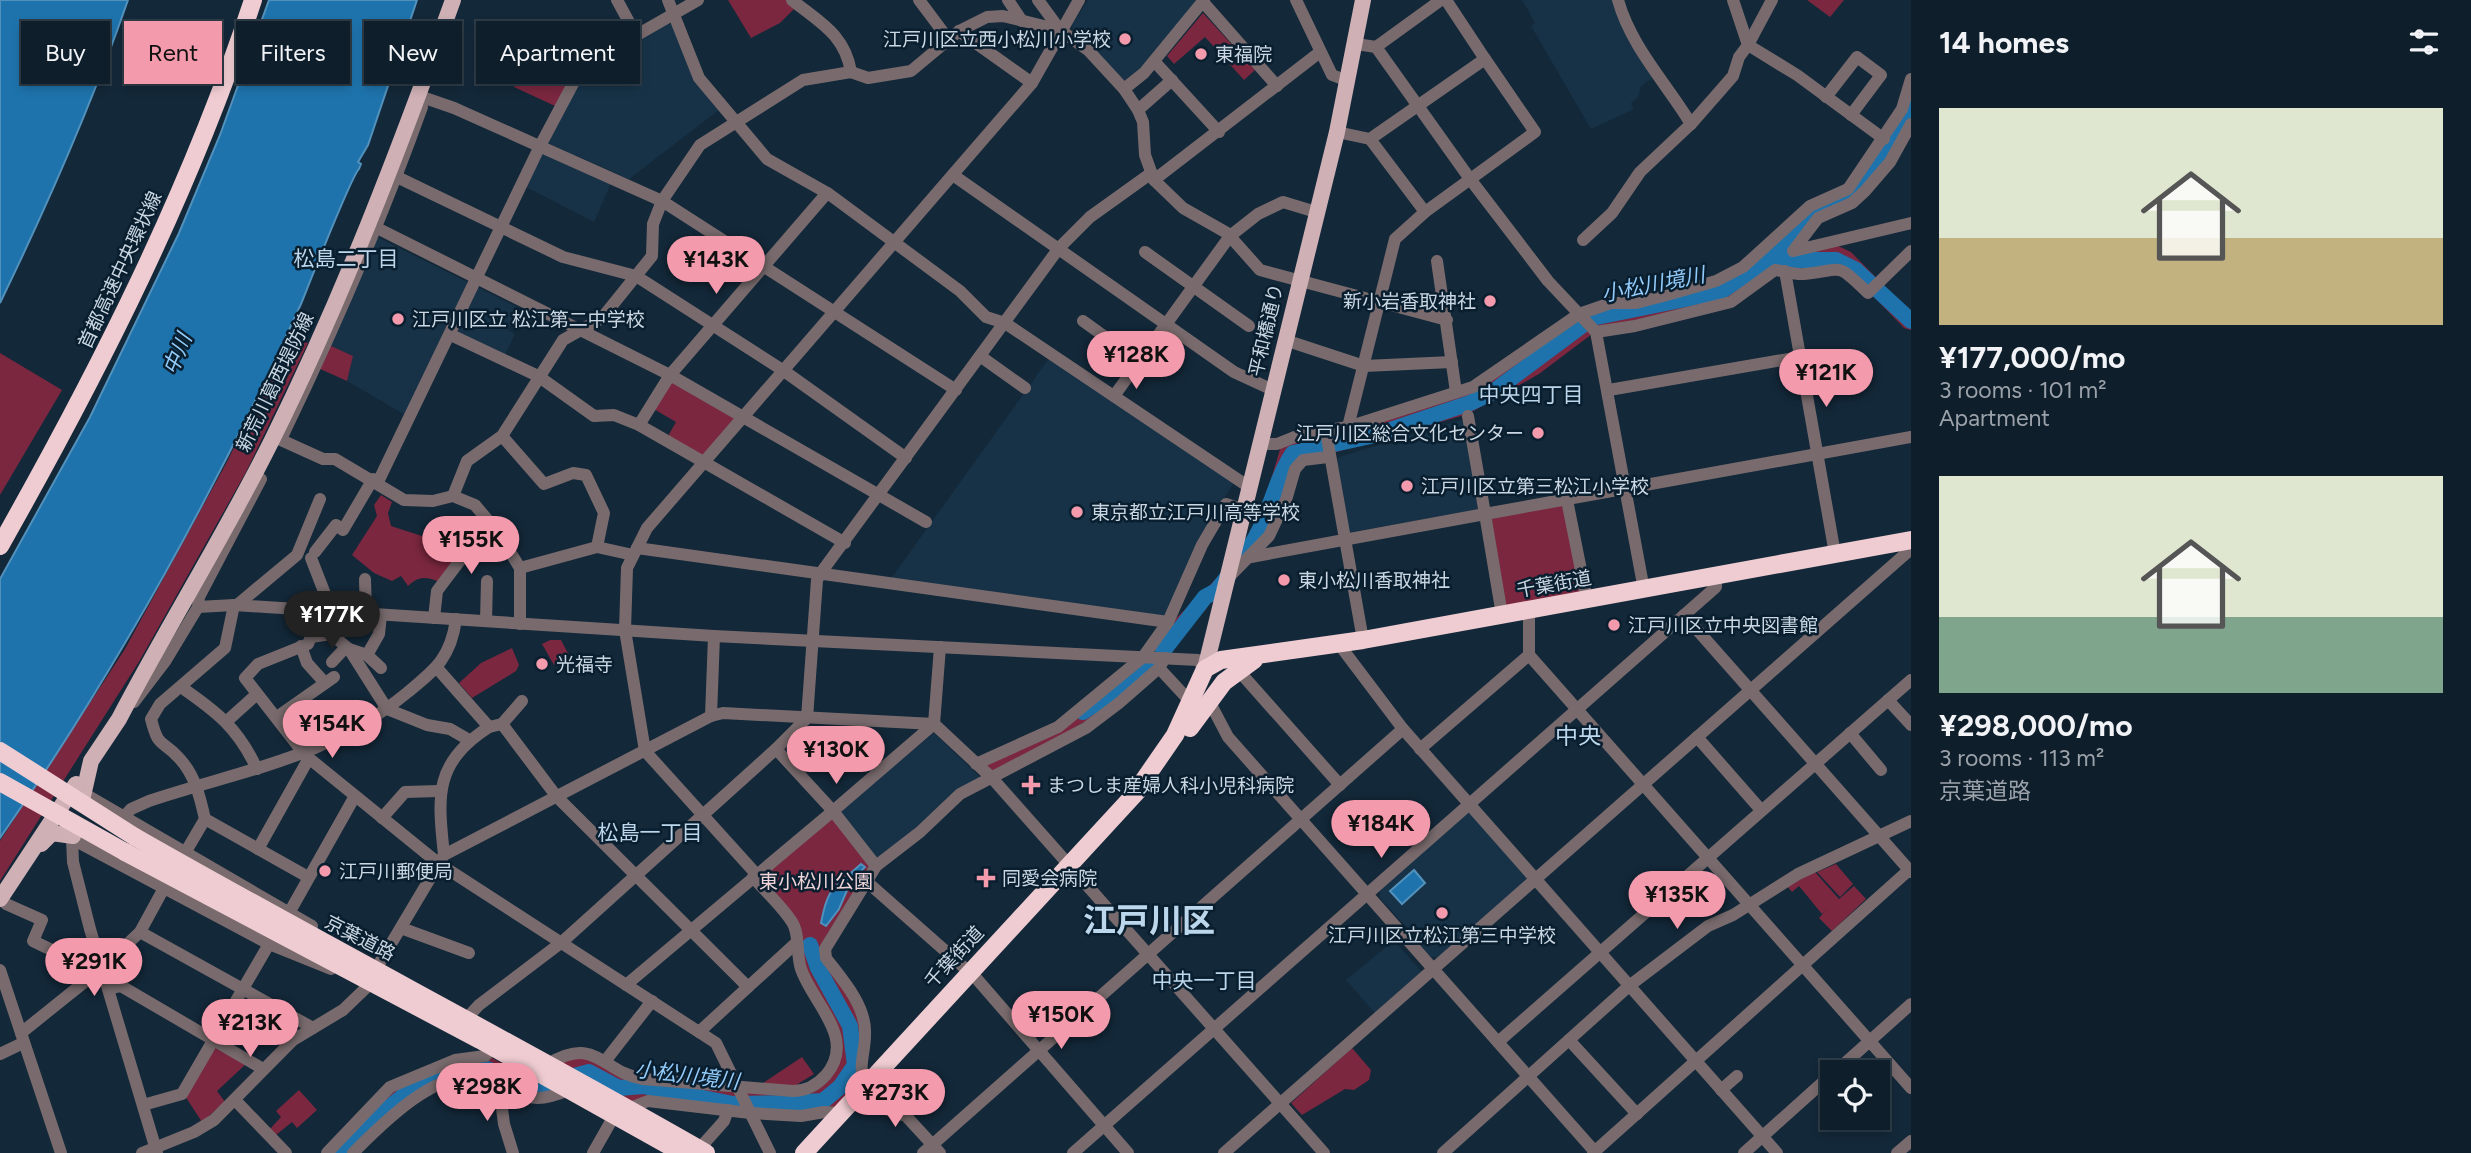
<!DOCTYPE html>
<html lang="en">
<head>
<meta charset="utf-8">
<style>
  :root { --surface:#0e1e2b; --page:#172733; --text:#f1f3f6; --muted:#9ba2a9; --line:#2e3c47; --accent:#f39aac }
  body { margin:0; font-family:Figtree,"Noto Sans JP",sans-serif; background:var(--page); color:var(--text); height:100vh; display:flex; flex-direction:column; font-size:26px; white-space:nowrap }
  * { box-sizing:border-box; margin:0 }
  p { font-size:23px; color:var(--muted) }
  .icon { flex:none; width:38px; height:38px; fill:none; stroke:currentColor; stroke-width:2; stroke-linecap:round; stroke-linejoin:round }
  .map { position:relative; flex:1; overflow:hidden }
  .sheet { display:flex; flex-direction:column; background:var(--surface); width:560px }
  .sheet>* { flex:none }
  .top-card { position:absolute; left:21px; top:21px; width:665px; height:63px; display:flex; gap:14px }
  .buttons { position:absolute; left:1820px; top:1060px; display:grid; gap:14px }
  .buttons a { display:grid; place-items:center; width:70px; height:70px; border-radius:0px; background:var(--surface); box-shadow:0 4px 10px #0003,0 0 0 2px var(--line); font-size:35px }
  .price { position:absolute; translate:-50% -60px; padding:0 16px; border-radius:24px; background:var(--accent); color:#111; font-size:23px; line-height:46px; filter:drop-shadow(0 2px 4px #0008) }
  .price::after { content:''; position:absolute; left:50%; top:42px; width:21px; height:16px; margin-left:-10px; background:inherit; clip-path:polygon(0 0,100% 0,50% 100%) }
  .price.selected { background:#222; color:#fff }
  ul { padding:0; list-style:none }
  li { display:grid; align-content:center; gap:14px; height:371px; padding:0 28px }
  li span { display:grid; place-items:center; height:217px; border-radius:0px; color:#555 }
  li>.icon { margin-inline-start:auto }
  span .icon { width:126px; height:126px; fill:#fffc; stroke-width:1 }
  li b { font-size:30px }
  h2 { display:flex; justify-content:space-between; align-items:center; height:84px; padding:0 28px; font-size:30px }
  .pill { padding:0 24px; border-radius:0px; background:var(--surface); box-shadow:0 4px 10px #0003,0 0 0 2px var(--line); font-size:24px; line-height:63px }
  .pill.selected { background:var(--accent); color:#111 }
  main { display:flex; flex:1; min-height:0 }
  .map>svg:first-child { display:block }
</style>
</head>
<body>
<main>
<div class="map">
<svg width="1911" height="1153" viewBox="0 0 1911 1153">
  <rect width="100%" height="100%" fill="#132839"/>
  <g fill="#173247">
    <polygon points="1088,0 1199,0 1143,68 1125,82 1091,45 1074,33 1072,25"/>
    <polygon points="1522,0 1616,0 1654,77 1641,86 1638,97 1631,103 1634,109 1591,129 1531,26 1535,23"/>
    <polygon points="665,21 677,28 698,82 719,110 629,179 575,155 570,164 611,183 594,222 526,187 543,154 565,162 568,152 548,143 577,82 595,65"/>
    <polygon points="377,237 519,308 508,330 515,334 504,357 459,335 457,331 407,416 347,381 353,356 329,345"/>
    <polygon points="1050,357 1234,482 1198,542 1165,618 890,580"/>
    <polygon points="1468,418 1480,509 1347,533 1335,464 1339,457"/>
    <polygon points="934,733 982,779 878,861 839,811"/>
    <polygon points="1469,810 1529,878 1438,958 1430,956 1410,934 1398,945 1422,972 1375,1013 1346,980 1408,929 1380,898 1380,889"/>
  </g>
  <g fill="#7a273f">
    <polygon points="728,0 787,0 796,7 780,23 751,38"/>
    <polygon points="1807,0 1844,0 1830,17"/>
    <polygon points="1203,13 1255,70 1244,80 1205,37 1174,64 1167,56"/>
    <polygon points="550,44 570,78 555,106 514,87 530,63 534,65 540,52"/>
    <polygon points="1811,208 1812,220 1788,249 1836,245 1851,252 1911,313 1911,330 1904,328 1849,271 1789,267 1730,300 1600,328 1539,374 1468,414 1326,455 1303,458 1266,536 1245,559 1242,552 1258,523 1281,446 1473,389 1578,318 1601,308 1721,282"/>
    <polygon points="287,335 308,343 246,472 140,660 0,881 0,841 125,649 228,460"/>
    <polygon points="329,345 353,356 347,381 318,368"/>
    <polygon points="0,353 62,390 0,495"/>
    <polygon points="671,377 740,417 704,458 667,438 676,422 652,408"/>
    <path d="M 381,495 L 392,502 L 388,513 L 391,526 L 428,538 L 461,555 L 442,583 C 427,577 420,575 408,586 L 401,576 L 392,581 L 374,573 L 352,555 L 377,516 L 374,505 Z"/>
    <polygon points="1565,503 1584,597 1504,611 1488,516"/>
    <polygon points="1215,580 1206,609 1167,651 1149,651 1161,633"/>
    <polygon points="550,640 561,640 570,657 554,665 542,644"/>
    <polygon points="512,648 519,665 516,671 472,698 459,683 481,663"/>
    <polygon points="1144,660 1161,660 1117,703 993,775 980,765 1059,728"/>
    <polygon points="833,811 876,866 825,949 861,1011 865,1086 840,1113 663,1103 627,1109 556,1059 574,1052 635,1078 793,1091 819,1082 838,1043 802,971 796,935 753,877"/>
    <polygon points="1836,864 1853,884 1840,897 1817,872"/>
    <polygon points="1815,872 1839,899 1854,886 1866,899 1832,931 1819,918 1827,909 1822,914 1799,886 1792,892 1787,886"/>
    <polygon points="213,1047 247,1063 217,1091 225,1102 202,1122 185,1096"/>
    <polygon points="1352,1048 1371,1070 1369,1080 1354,1090 1345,1089 1302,1115 1291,1103"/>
    <polygon points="802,1057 814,1074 793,1087 760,1085"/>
    <polygon points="492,1058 555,1091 544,1096 454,1076 350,1153 331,1153 393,1089 456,1062"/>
    <polygon points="299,1090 317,1110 297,1128 292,1122 276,1135 270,1129 281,1117 276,1111"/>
  </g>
  <g fill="#1e73ac" stroke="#5291bc" stroke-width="2">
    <path d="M 0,0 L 128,0 C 92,104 48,204 0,303 Z"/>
    <path d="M 269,0 L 417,0 L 368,145 L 358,162 L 361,164 L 359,169 C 352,175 309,284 301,304 C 216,490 117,670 0,838 L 0,579 L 90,417 L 179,233 L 220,135 Z"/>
    <path d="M 861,864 L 865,867 L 851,881 L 839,909 L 826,926 L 821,923 C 828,885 834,889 861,864 Z"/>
    <polygon points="1414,870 1425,883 1402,904 1390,891"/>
  </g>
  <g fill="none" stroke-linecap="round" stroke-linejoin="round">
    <g stroke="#1e73ac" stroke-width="16">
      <polyline points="1770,260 1836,260 1856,270 1911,321"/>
      <path d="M 1242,557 C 1269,526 1271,486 1293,453 L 1375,435 L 1470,403 L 1493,392 L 1592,318 L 1720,292 L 1770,260 L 1809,216 L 1849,195 L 1903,121 L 1911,97"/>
      <polyline points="1163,651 1205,597 1216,591 1229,575"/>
      <polyline points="1083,712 1144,673 1151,665"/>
      <path d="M 342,1153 C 373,1121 436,1054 487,1069 C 500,1073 513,1083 526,1089 L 589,1072 L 619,1088 L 643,1086 L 733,1104 L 789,1103 L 823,1101 L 840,1087 L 855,1065 L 850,1026 L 818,968 L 810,945"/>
    </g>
    <g stroke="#796b6d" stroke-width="12">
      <polyline points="617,0 636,35"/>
      <polyline points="668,0 699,78 767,159 829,194 960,291 986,317 1005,323 1249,487"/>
      <path d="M 792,0 C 819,22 845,34 851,72"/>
      <polyline points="919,0 949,40"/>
      <polyline points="1008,0 1022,21"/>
      <polyline points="1038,0 1060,30 1088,50 1124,89 1138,110 1143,122 1145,155 1154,180 1183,208 1227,233 1260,270 1447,320"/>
      <polyline points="1296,0 1332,75 1348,81"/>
      <path d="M 1618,0 C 1631,47 1667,84 1691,124"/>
      <polyline points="1772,0 1748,45 1797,75 1884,139"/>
      <polyline points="1203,2 1277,86"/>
      <polyline points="959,31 1032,83"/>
      <polyline points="1356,44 1376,47 1470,179 1548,281 1596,332 1644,590"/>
      <polyline points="1376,47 1441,0"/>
      <polyline points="1154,61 1219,132"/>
      <polyline points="1124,89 1144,73 1204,0"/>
      <polyline points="1826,97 1857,57 1881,75 1851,115"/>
      <polyline points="425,98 454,108 662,201 956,390"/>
      <polyline points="1138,110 1172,80"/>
      <polyline points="1911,124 1890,162 1865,191 1852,203 1818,218 1793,251 1911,223"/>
      <polyline points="1337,132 1370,139 1485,59 1446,0"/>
      <polyline points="1370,139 1425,212"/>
      <polyline points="953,175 1234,372 1273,390"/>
      <polyline points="397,177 563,257 636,276 784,371 906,458"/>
      <polyline points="1154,180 1320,52"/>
      <polyline points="377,228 670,375 926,522"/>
      <polyline points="1583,240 1612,213 1640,172 1691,124 1733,76 1739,57 1748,45 1733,0"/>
      <polyline points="1145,252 1249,326"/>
      <polyline points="1437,261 1456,392"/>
      <polyline points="1785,271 1835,554"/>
      <polyline points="1083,321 1140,362"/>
      <path d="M 1596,332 L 1635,326 L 1731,302 L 1775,270 C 1784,271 1795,275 1804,274 C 1845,270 1835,261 1868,293 L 1911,251"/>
      <polyline points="451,335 538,376 594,416 614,415 639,425 845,543"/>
      <polyline points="1294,343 1364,366 1452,362"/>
      <polyline points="980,356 1025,388"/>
      <polyline points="1609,390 1800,357"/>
      <polyline points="1114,396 1230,236 1258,214 1283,202 1316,212"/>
      <polyline points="1468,416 1485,514 1911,437"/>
      <polyline points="639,425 670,375 827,193"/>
      <polyline points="1348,427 1395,239 1425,212 1535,132 1485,59"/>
      <polyline points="1326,432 1363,640"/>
      <path d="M 283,435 C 335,327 382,219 422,107"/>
      <polyline points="502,436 544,484 573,473 586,475 604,513 597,547"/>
      <polyline points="281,440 323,459 335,459 404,500 433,501 453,496 475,505 497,531 520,568 520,624"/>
      <polyline points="1260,444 1277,444 1302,434 1348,427 1473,387 1579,314 1611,303 1636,303 1663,296 1716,281 1743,267 1810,206 1848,189 1902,109 1911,79"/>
      <polyline points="378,482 540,146 576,78 595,59 698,0"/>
      <polyline points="453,496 467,461 502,436 563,340 602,318 652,256 653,224 662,201 700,145 803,80 851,72 868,78 911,71 959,31 987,17 1003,16 1060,30"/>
      <polyline points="1567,500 1587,600"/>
      <polyline points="637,548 1168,622"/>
      <polyline points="315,552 336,525 343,530 373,479"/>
      <polyline points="1251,557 1485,514 1502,615"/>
      <polyline points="311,558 325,594 327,611"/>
      <polyline points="520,568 597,547 633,555"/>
      <polyline points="1228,578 1269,536 1286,500 1295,469 1303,460 1328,457"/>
      <polyline points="365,579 366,614"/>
      <path d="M 234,605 L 225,648 L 160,704 L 151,719 C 159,750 161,738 179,758 C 195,775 200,797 205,819 L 308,877"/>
      <polyline points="237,605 297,555 320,499"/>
      <polyline points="198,607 234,605 714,636 1198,660 1205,669"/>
      <polyline points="1529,610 1529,655 1911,1088"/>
      <polyline points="1684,615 1911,872"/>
      <polyline points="434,618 437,591 477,538 493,526"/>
      <polyline points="486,621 487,581"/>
      <polyline points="1338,643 1403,729 1777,1153"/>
      <polyline points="301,646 307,663 325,683"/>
      <polyline points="349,649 331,634 311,637 308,644 258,664 245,678 305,755 438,863 716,1043 770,1153"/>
      <polyline points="367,655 379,634 381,615"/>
      <polyline points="332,662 346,647"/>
      <polyline points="381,668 367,655 349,649 387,709 427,725 450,729 469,740"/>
      <polyline points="437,668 489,727 502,724 557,797 748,987"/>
      <polyline points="1159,668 1185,696 1193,698"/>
      <polyline points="1238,670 1340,785"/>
      <path d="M 181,687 C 217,712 238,728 257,769"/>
      <polyline points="1208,699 1228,737 1596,1153"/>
      <polyline points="1888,700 1911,725"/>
      <polyline points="134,702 166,660 198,607 199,597 261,479"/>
      <polyline points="711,716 714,636"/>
      <polyline points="277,717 334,677"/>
      <polyline points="227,721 257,694"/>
      <polyline points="502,724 522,701"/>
      <polyline points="1850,733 1881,770"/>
      <polyline points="1697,737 1761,810"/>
      <polyline points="776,749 807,718 817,580 820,574 1059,248 1090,217 1150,174"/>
      <polyline points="1420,749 1529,655"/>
      <polyline points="976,764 1058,727 1143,657 1168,622 1202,545 1226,504 1244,510"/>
      <polyline points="83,793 312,926"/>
      <path d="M 123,818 L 131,809 L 149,801 C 245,769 327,759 408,692 C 436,669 451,657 456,619"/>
      <polyline points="382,818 405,792 439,791"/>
      <polyline points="258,849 309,758"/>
      <polyline points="185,853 205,819"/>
      <path d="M 444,855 C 438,797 433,763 489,727"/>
      <polyline points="876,866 833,811 934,724 940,647"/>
      <polyline points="757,875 645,751 625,630 627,568 647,528 1032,83 1079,0"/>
      <polyline points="866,881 976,978 1128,1153"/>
      <polyline points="6,904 42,920 33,941 87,967 102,968"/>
      <polyline points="289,913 355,796"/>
      <polyline points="401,928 469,953"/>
      <polyline points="140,932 313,1028"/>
      <polyline points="376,969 444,855 711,716 723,713 934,724 992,778 1324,1153"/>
      <polyline points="0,970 61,1153"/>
      <polyline points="108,989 121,986 263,1069"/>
      <polyline points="467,1018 479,1005 562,942 776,749 833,811 626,985"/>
      <polyline points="699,1032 795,944"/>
      <polyline points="21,1033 102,968 140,932 164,888"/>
      <polyline points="1569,1040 1637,1114"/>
      <polyline points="1498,1042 1911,680"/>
      <polyline points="0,1054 23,1043"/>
      <polyline points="606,1060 652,1001"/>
      <path d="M 548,1064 C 597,1035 601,1072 643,1079 L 793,1091 C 806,1091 817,1085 826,1075 C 857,1038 813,1004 801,969 C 796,954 800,934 792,922 C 782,906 766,892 753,877"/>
      <polyline points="1834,1073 1911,1004"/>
      <polyline points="499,1085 504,1124 513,1153"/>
      <path d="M 865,1086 C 857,1063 866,1053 865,1031 C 865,1004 841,978 826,958 L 825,949 L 876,866 L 920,832 L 960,794 L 1086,728 L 1119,703 L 1159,668 L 1165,658"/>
      <polyline points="1721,1090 1737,1076"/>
      <polyline points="854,1098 906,1116 940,1153"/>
      <polyline points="235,1100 286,1153"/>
      <polyline points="143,1105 182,1094 269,944"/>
      <polyline points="627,1109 648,1101 750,1113 801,1116 824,1112 840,1113"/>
      <polyline points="699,1149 724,1121 728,1110"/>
      <polyline points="142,1153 194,1132 214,1120 293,1040 343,1010 370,984"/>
      <polyline points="157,1153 90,929 73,862 72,839 269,944 331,969"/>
      <polyline points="327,1153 390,1087 455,1060 485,1056 493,1048"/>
      <path d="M 353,1153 C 382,1124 437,1067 483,1078 C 491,1079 496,1084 502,1087 C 530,1100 540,1102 569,1090"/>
      <polyline points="593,1153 614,1116"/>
      <polyline points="923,1153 1403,729"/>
      <polyline points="1073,1153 1716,587 1716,576"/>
      <polyline points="1224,1153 1911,549"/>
      <polyline points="1443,1153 1629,986 1708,926 1733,915 1798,874 1911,821"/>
      <polyline points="1593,1153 1909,870"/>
      <polyline points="1744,1153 1832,1074"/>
      <polyline points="1897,1153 1911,1141"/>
    </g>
    <g stroke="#ceb0b5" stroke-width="16">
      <polyline points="1205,669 1337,132 1363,0"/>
      <path d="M 83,796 L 91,761 L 119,719 C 168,625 225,535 272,440 C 343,297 399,150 453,0"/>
      <polyline points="41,844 52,833 73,836"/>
      <polyline points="0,899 76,784"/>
    </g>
    <g stroke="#efccd1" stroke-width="18">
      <path d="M 0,546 C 99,371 190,192 253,0"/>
      <polyline points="1190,728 1224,682 1254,660"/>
      <polyline points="1137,790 1175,735 1205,669 1221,660 1363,640 1911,540"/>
      <path d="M 135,837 C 324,945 518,1045 706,1153"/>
      <polyline points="125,852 480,1040 682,1153"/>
      <polyline points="804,1153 1145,783"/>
    </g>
    <g stroke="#efccd1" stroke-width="18">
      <polyline points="0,751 135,837"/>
      <polyline points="0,782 125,852"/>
    </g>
  </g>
  <g fill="#f39aac" stroke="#091e2e" stroke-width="2.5">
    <circle cx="1125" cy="39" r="7"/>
    <circle cx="1201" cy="54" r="7"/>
    <circle cx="1490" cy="301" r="7"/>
    <circle cx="398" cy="319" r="7"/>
    <circle cx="1538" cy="433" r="7"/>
    <circle cx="1407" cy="486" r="7"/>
    <circle cx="1077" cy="512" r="7"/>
    <circle cx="1284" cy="580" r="7"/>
    <circle cx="1614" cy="625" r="7"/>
    <circle cx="542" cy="664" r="7"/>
    <path d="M1027.5 774.5h7v7h7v7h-7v7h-7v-7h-7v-7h7z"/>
    <circle cx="325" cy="871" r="7"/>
    <path d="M982.5 867.5h7v7h7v7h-7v7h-7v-7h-7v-7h7z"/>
    <circle cx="1442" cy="913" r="7"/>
  </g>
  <g text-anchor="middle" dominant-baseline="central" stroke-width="5" stroke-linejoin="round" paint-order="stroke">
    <g font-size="19" fill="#cad7e2" stroke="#091e2e" text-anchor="start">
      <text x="1111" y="39" text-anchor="end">江戸川区立西小松川小学校</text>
      <text x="1215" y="54">東福院</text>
      <text x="1476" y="301" text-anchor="end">新小岩香取神社</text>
      <text x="412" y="319">江戸川区立 松江第二中学校</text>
      <text x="1524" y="433" text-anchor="end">江戸川区総合文化センター</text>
      <text x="1421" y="486">江戸川区立第三松江小学校</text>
      <text x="1091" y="512">東京都立江戸川高等学校</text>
      <text x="1298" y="580">東小松川香取神社</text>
      <text x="1628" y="625">江戸川区立中央図書館</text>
      <text x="556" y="664">光福寺</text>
      <text x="1047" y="785">まつしま産婦人科小児科病院</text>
      <text x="339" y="871">江戸川郵便局</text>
      <text x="1002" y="878">同愛会病院</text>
      <text x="1442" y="935" text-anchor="middle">江戸川区立松江第三中学校</text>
    </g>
    <g font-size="19" fill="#cad7e2" stroke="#091e2e">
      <text transform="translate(120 270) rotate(-65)">首都高速中央環状線</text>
      <text transform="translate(1266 330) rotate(-77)">平和橋通り</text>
      <text transform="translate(275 382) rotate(-64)">新荒川葛西堤防線</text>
      <text transform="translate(1554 584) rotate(-10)">千葉街道</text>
      <text transform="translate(360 938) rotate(27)">京葉道路</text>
      <text transform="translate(954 957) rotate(-47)">千葉街道</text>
    </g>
    <g font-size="19" fill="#efd5d9" stroke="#091e2e">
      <text x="816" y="881">東小松川公園</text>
    </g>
    <g font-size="21" fill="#bcd6eb" stroke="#091e2e">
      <text x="346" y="258">松島二丁目</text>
      <text x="1531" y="394">中央四丁目</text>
      <text x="650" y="832">松島一丁目</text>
      <text x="1204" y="980">中央一丁目</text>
    </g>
    <g font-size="21" font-style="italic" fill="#92cbfa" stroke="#091e2e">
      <text transform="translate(1653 284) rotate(-11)">小松川境川</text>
      <text transform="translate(177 354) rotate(-68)">中川</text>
      <text transform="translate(687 1075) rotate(7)">小松川境川</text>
    </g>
    <g font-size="23" fill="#bcd6eb" stroke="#091e2e">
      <text x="1578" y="736">中央</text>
    </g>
    <g font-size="33" font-weight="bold" fill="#bcd6eb" stroke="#091e2e">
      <text x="1149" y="920">江戸川区</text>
    </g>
  </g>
</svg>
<div class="buttons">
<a><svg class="icon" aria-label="locate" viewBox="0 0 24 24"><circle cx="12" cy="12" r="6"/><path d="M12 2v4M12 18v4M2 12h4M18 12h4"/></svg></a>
</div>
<b class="price" style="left:716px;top:296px">¥143K</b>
<b class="price" style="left:1136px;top:391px">¥128K</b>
<b class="price" style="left:1826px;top:409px">¥121K</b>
<b class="price" style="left:471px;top:576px">¥155K</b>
<b class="price selected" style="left:332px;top:651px">¥177K</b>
<b class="price" style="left:332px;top:760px">¥154K</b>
<b class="price" style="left:836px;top:786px">¥130K</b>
<b class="price" style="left:1381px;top:860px">¥184K</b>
<b class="price" style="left:1677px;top:931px">¥135K</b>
<b class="price" style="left:94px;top:998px">¥291K</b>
<b class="price" style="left:1061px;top:1051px">¥150K</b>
<b class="price" style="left:250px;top:1059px">¥213K</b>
<b class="price" style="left:487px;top:1123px">¥298K</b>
<b class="price" style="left:895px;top:1129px">¥273K</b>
<div class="top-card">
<a class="pill">Buy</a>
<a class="pill selected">Rent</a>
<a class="pill">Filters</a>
<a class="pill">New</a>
<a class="pill">Apartment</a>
</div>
</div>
<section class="sheet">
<h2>14 homes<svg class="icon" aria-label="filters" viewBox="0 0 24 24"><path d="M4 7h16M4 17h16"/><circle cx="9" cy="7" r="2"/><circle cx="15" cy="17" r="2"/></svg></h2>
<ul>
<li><span style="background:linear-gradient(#dfe7d0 60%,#c2b280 0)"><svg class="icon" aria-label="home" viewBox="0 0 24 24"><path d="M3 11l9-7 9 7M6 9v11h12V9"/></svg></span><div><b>¥177,000/mo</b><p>3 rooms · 101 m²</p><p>Apartment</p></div></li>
<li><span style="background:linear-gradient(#dfe7d0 65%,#7fa58c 0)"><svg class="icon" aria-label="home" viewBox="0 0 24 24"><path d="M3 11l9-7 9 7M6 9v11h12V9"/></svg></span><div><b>¥298,000/mo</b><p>3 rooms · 113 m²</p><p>京葉道路</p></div></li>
</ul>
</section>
</main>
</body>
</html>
